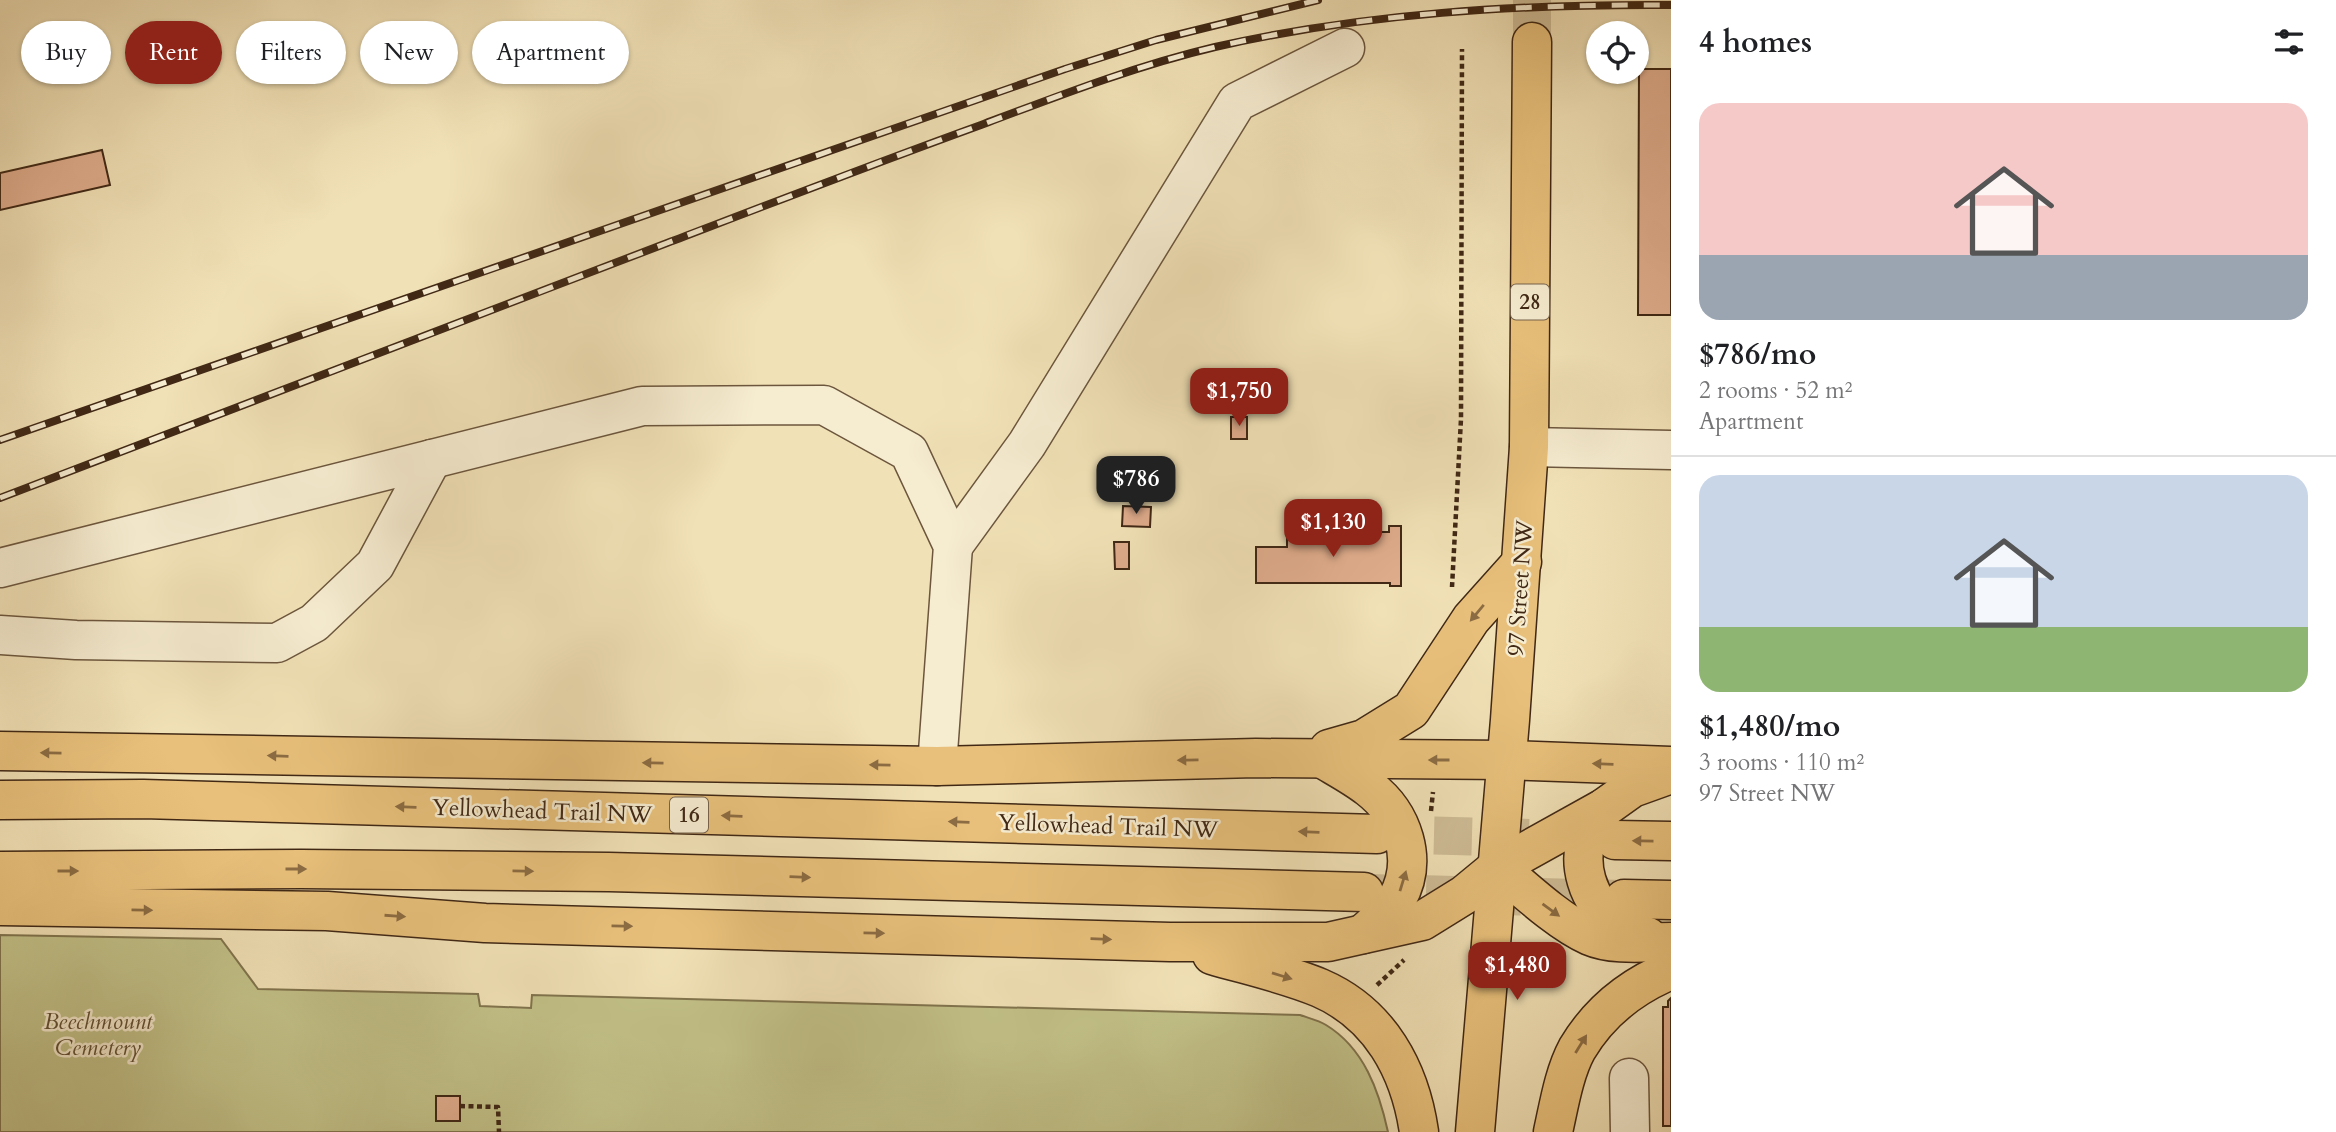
<!DOCTYPE html>
<html lang="en">
<head>
<meta charset="utf-8">
<style>
  :root { --surface:#fff; --page:#f2f2f2; --text:#202124; --muted:#757577; --line:#e0e0e0; --accent:#8f2418 }
  body { margin:0; font-family:Cardo,serif; background:var(--page); color:var(--text); height:100vh; display:flex; flex-direction:column; font-size:26px; white-space:nowrap }
  * { box-sizing:border-box; margin:0 }
  p { font-size:23px; color:var(--muted) }
  .icon { flex:none; width:38px; height:38px; fill:none; stroke:currentColor; stroke-width:2; stroke-linecap:round; stroke-linejoin:round }
  .map { position:relative; flex:1; overflow:hidden }
  .drawer { display:flex; flex-direction:column; background:var(--surface); width:665px }
  .drawer>* { flex:none }
  .hud { position:absolute; left:21px; top:21px; width:665px; height:63px; display:flex; gap:14px }
  .controls { position:absolute; left:1586px; top:21px; display:grid; gap:14px }
  .controls a { display:grid; place-items:center; width:63px; height:63px; border-radius:50%; background:var(--surface); box-shadow:0 2px 5px #0004; font-size:35px }
  .price { position:absolute; translate:-50% -60px; padding:0 16px; border-radius:14px; background:var(--accent); color:#fff; font-size:23px; line-height:46px; filter:drop-shadow(0 2px 4px #0008) }
  .price::after { content:''; position:absolute; left:50%; top:42px; width:21px; height:16px; margin-left:-10px; background:inherit; clip-path:polygon(0 0,100% 0,50% 100%) }
  .price.active { background:#222; color:#fff }
  ul { padding:0; list-style:none }
  li { display:grid; align-content:center; gap:14px; height:371px; padding:0 28px }
  li+li { border-top:2px solid var(--line) }
  li span { display:grid; place-items:center; height:217px; border-radius:21px; color:#555 }
  li>.icon { margin-inline-start:auto }
  span .icon { width:126px; height:126px; fill:#fffc; stroke-width:1 }
  li b { font-size:30px }
  h2 { display:flex; justify-content:space-between; align-items:center; height:84px; padding:0 28px; font-size:30px }
  .pill { padding:0 24px; border-radius:32px; background:var(--surface); box-shadow:0 2px 5px #0004; font-size:24px; line-height:63px }
  .pill.active { background:var(--accent); color:#fff }
  main { display:flex; flex:1; min-height:0 }
  .map>svg:first-child { display:block }
</style>
</head>
<body>
<main>
<div class="map">
<svg width="1671" height="1132" viewBox="0 0 1671 1132">
  <rect width="100%" height="100%" fill="#f1e1b6"/>
  <filter id="stains"><feTurbulence type="fractalNoise" baseFrequency=".00286" numOctaves="4"/><feColorMatrix values="0 0 0 0 .2 0 0 0 0 .09 0 0 0 0 .02 0 0 0 .5 -.17"/></filter>
  <radialGradient id="worn" r=".72"><stop offset=".6" stop-color="#630" stop-opacity="0"/><stop offset="1" stop-color="#630" stop-opacity=".3"/></radialGradient>
  <path fill="#c2c188" stroke="#81744e" stroke-width="2" d="M 0,935 L 221,939 L 258,989 L 478,994 L 480,1006 L 531,1008 L 532,995 L 1300,1015 C 1308,1018 1318,1020 1326,1025 C 1364,1048 1379,1091 1388,1132 L 0,1132 Z"/>
  <g fill="#dfac8c" stroke="#402815" stroke-width="2">
    <polygon points="430,33 434,47 428,48 431,58 414,62 412,52 391,57 388,42"/>
    <polygon points="1639,69 1671,69 1671,315 1638,315"/>
    <polygon points="102,150 110,185 0,210 0,173"/>
    <rect x="1231" y="417" width="16" height="22"/>
    <polygon points="1123,506 1151,507 1150,527 1122,526"/>
    <polygon points="1389,526 1401,526 1401,586 1390,586 1390,583 1256,583 1256,547 1287,547 1287,532 1389,532"/>
    <polygon points="1114,542 1129,542 1129,569 1115,569"/>
    <polygon points="1671,998 1671,1126 1663,1126 1663,1007 1668,1007 1668,1001"/>
    <rect x="436" y="1096" width="24" height="25"/>
  </g>
  <g fill="none" stroke-linecap="round" stroke-linejoin="round">
    <polyline stroke="#cebc96" stroke-width="38" stroke-dasharray="38 19" stroke-linecap="butt" points="1532,0 1532,42"/>
    <g stroke="#cebc96" stroke-width="38" stroke-dasharray="38 19" stroke-linecap="butt">
      <polyline points="1377,834 1533,838"/>
      <polyline points="1369,893 1624,899"/>
    </g>
    <defs>
      <g id="minor">
        <polyline points="1529,447 1671,450"/>
        <polyline points="953,546 1027,444 1237,102 1345,48"/>
        <polyline points="0,568 642,406 824,405 909,452 953,546 937,766"/>
        <polyline points="0,635 76,640 277,643 314,623 375,565 432,459"/>
        <polyline points="1629,1078 1630,1132"/>
      </g>
      <polyline id="major" points="1475,1132 1510,720 1529,447 1532,42"/>
      <g id="highway">
        <polyline points="1329,749 1364,739 1411,710 1471,619 1522,562"/>
        <polyline points="0,751 937,766 1256,758 1507,760 1671,766"/>
        <path d="M 1323,759 C 1338,768 1355,777 1369,788 C 1403,814 1419,860 1397,899 C 1388,913 1375,923 1363,934"/>
        <polyline points="0,800 143,799 1377,834"/>
        <path d="M 1604,808 C 1600,814 1593,820 1591,826 C 1574,862 1587,902 1618,924 C 1627,930 1638,933 1648,937"/>
        <polyline points="1615,840 1671,841"/>
        <path d="M 1498,867 C 1524,889 1559,922 1590,936 C 1613,946 1646,942 1671,942"/>
        <polyline points="0,871 301,869 609,872 1364,892"/>
        <polyline points="1624,899 1671,900"/>
        <polyline points="0,906 327,911 485,923 1170,942 1328,942 1422,921 1464,895 1498,867 1604,808 1632,788 1671,774"/>
        <path d="M 1212,955 C 1246,965 1287,974 1320,988 C 1380,1014 1410,1070 1419,1132"/>
        <path d="M 1553,1132 C 1559,1105 1564,1073 1577,1049 C 1599,1012 1632,986 1671,970"/>
      </g>
    </defs>
    <use href="#minor" stroke="#6c563d" stroke-width="41"/>
    <use href="#major" stroke="#402815" stroke-width="41"/>
    <use href="#highway" stroke="#402815" stroke-width="41"/>
    <g stroke="#402815" stroke-width="4.5" stroke-dasharray="5 3.5" stroke-linecap="butt">
      <polyline points="1452,587 1461,419 1462,49"/>
      <polyline points="1431,811 1433,792"/>
      <polyline points="1377,985 1404,960"/>
      <polyline points="460,1106 498,1107 499,1132"/>
    </g>
    <use href="#minor" stroke="#f6ecd0" stroke-width="38"/>
    <use href="#major" stroke="#e8c07b" stroke-width="38"/>
    <use href="#highway" stroke="#e8c07b" stroke-width="38"/>
    <defs>
      <g id="rail">
        <polyline points="0,440 1065,69 1156,40 1318,0"/>
        <path d="M 0,498 C 222,413 445,328 667,243 C 772,203 876,163 981,125 C 1058,96 1135,66 1215,47 C 1364,13 1519,4 1671,5"/>
      </g>
    </defs>
    <use href="#rail" stroke="#402815" stroke-width="8"/>
    <use href="#rail" stroke="#f6ecd0" stroke-width="5" stroke-dasharray="16" stroke-linecap="butt"/>
  </g>
  <defs><path id="oneway-solid" d="M-6-.8H1V-3.2L6.5 0L1 3.2V.8H-6Z" transform="scale(1.75)"/></defs>
  <g fill="#8c6c43">
    <use href="#oneway-solid" transform="translate(1477 613) rotate(130)"/>
    <use href="#oneway-solid" transform="translate(51 753) rotate(-179)"/>
    <use href="#oneway-solid" transform="translate(278 756) rotate(-178)"/>
    <use href="#oneway-solid" transform="translate(1188 760) rotate(179)"/>
    <use href="#oneway-solid" transform="translate(1439 760) rotate(-180)"/>
    <use href="#oneway-solid" transform="translate(653 763) rotate(-179)"/>
    <use href="#oneway-solid" transform="translate(1603 764) rotate(-178)"/>
    <use href="#oneway-solid" transform="translate(880 765) rotate(-179)"/>
    <use href="#oneway-solid" transform="translate(406 807) rotate(-178)"/>
    <use href="#oneway-solid" transform="translate(732 816) rotate(-178)"/>
    <use href="#oneway-solid" transform="translate(959 822) rotate(-178)"/>
    <use href="#oneway-solid" transform="translate(1309 832) rotate(-178)"/>
    <use href="#oneway-solid" transform="translate(1643 841) rotate(-179)"/>
    <use href="#oneway-solid" transform="translate(296 869)"/>
    <use href="#oneway-solid" transform="translate(68 871)"/>
    <use href="#oneway-solid" transform="translate(523 871) rotate(1)"/>
    <use href="#oneway-solid" transform="translate(800 877) rotate(2)"/>
    <use href="#oneway-solid" transform="translate(1403 881) rotate(-73)"/>
    <use href="#oneway-solid" transform="translate(142 910) rotate(1)"/>
    <use href="#oneway-solid" transform="translate(1551 910) rotate(36)"/>
    <use href="#oneway-solid" transform="translate(395 916) rotate(4)"/>
    <use href="#oneway-solid" transform="translate(622 926) rotate(1)"/>
    <use href="#oneway-solid" transform="translate(874 933) rotate(1)"/>
    <use href="#oneway-solid" transform="translate(1101 939) rotate(2)"/>
    <use href="#oneway-solid" transform="translate(1282 976) rotate(17)"/>
    <use href="#oneway-solid" transform="translate(1581 1044) rotate(-58)"/>
  </g>
  <g text-anchor="middle" dominant-baseline="central" stroke-width="5" stroke-linejoin="round" paint-order="stroke">
    <g fill="#f6ecd0" stroke="#77634d" stroke-width="2">
      <rect x="1511" y="284.5" width="38" height="35" rx="5"/>
      <rect x="670" y="797.5" width="38" height="35" rx="5"/>
    </g>
    <g font-size="21" font-weight="bold" fill="#402815">
      <text x="1530" y="302">28</text>
      <text x="689" y="815">16</text>
    </g>
    <g font-size="23" fill="#402815" stroke="#f6ecd0">
      <text transform="translate(1520 588) rotate(-86)">97 Street NW</text>
      <text transform="translate(542 811) rotate(2)">Yellowhead Trail NW</text>
      <text transform="translate(1108 826) rotate(2)">Yellowhead Trail NW</text>
    </g>
    <g font-size="23" font-style="italic" fill="#604e32" stroke="#f6ecd0">
      <text x="98" y="1021">Beechmount<tspan x="98" dy="26">Cemetery</tspan></text>
    </g>
  </g>
  <rect width="100%" height="100%" filter="url(#stains)"/>
  <rect width="100%" height="100%" fill="url(#worn)"/>
</svg>
<div class="controls">
<a><svg class="icon" aria-label="locate" viewBox="0 0 24 24"><circle cx="12" cy="12" r="6"/><path d="M12 2v4M12 18v4M2 12h4M18 12h4"/></svg></a>
</div>
<b class="price" style="left:1239px;top:428px">$1,750</b>
<b class="price active" style="left:1136px;top:516px">$786</b>
<b class="price" style="left:1333px;top:559px">$1,130</b>
<b class="price" style="left:1517px;top:1002px">$1,480</b>
<div class="hud">
<a class="pill">Buy</a>
<a class="pill active">Rent</a>
<a class="pill">Filters</a>
<a class="pill">New</a>
<a class="pill">Apartment</a>
</div>
</div>
<section class="drawer">
<h2>4 homes<svg class="icon" aria-label="filters" viewBox="0 0 24 24"><path d="M4 7h16M4 17h16"/><circle cx="9" cy="7" r="2"/><circle cx="15" cy="17" r="2"/></svg></h2>
<ul>
<li><span style="background:linear-gradient(#f6c9c9 70%,#9aa5b1 0)"><svg class="icon" aria-label="home" viewBox="0 0 24 24"><path d="M3 11l9-7 9 7M6 9v11h12V9"/></svg></span><div><b>$786/mo</b><p>2 rooms · 52 m²</p><p>Apartment</p></div></li>
<li><span style="background:linear-gradient(#c9d6e8 70%,#8fb573 0)"><svg class="icon" aria-label="home" viewBox="0 0 24 24"><path d="M3 11l9-7 9 7M6 9v11h12V9"/></svg></span><div><b>$1,480/mo</b><p>3 rooms · 110 m²</p><p>97 Street NW</p></div></li>
</ul>
</section>
</main>
</body>
</html>
